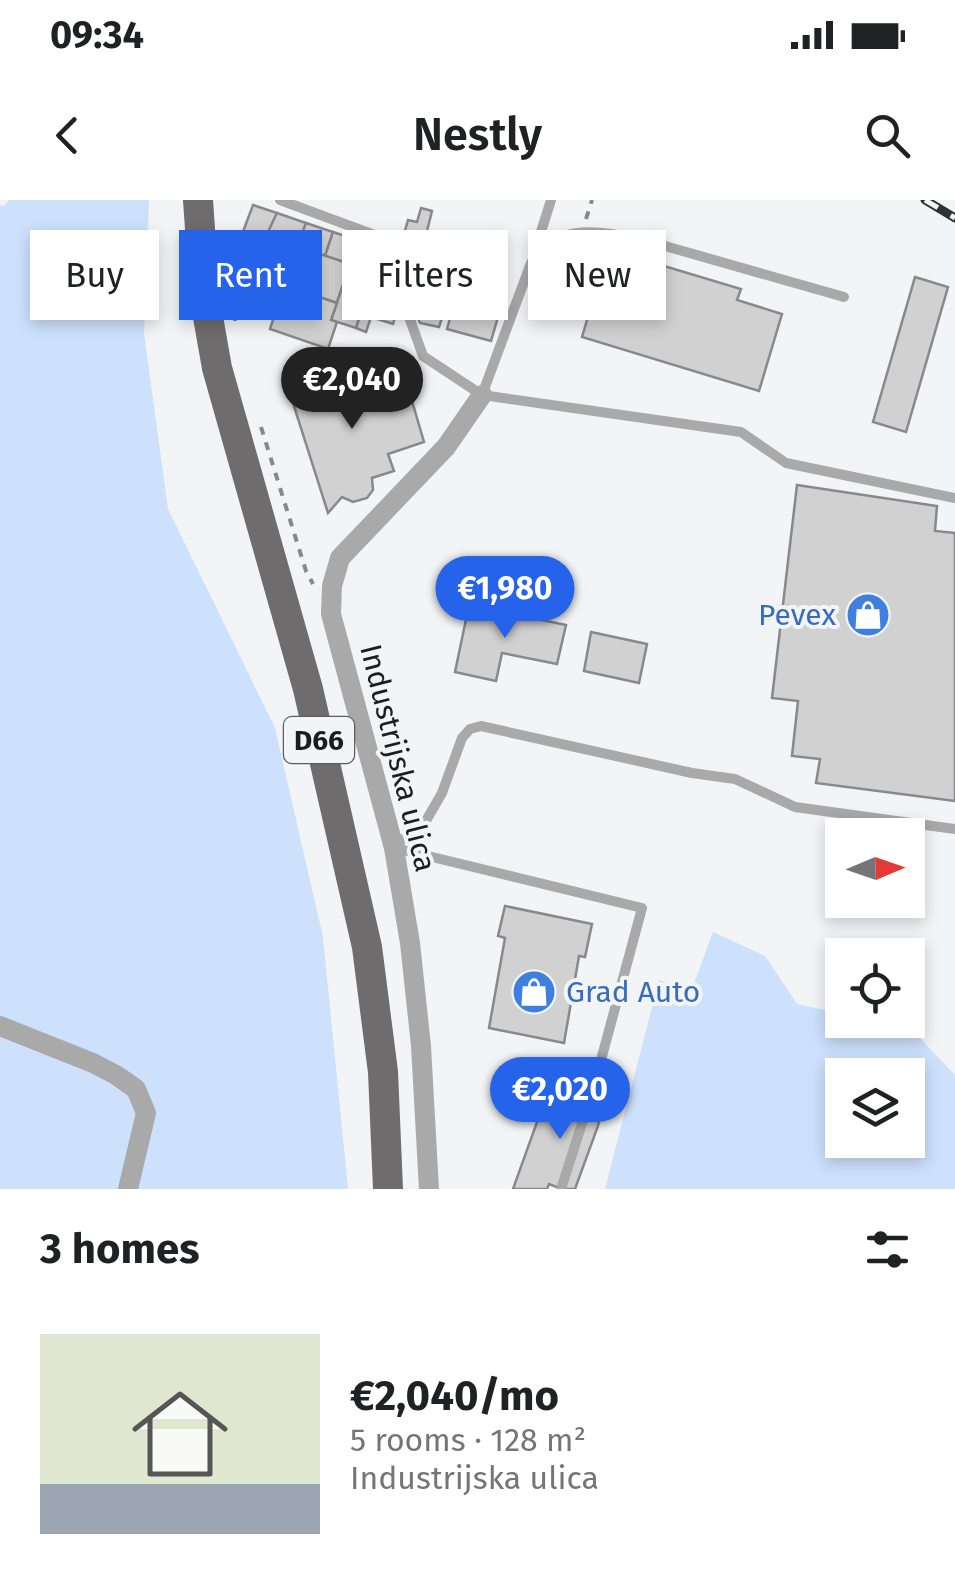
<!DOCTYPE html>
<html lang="en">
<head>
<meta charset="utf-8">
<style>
  :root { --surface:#fff; --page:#f2f2f2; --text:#202124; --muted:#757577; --line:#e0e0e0; --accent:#2563eb }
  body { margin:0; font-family:"Fira Sans",sans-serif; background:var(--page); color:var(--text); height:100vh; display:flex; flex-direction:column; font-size:38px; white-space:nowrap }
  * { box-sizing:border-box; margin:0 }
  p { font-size:32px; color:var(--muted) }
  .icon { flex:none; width:55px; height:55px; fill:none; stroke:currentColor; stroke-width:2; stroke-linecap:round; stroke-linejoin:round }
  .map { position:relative; height:989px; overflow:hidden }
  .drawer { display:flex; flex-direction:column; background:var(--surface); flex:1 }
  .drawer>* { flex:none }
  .top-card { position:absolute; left:30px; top:30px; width:895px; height:90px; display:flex; gap:20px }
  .needle { width:65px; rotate:88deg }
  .fabs { position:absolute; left:825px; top:618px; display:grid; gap:20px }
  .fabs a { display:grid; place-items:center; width:100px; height:100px; border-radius:0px; background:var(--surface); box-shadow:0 5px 15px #0003; font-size:50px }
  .price { position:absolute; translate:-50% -85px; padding:0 22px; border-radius:35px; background:var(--accent); color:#fff; font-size:32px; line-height:65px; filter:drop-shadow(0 2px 5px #0008) }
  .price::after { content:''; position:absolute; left:50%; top:60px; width:30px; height:22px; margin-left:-15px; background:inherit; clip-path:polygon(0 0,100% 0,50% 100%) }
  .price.selected { background:#222; color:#fff }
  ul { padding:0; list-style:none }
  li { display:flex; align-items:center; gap:30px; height:250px; padding:0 40px }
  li+li { border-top:2px solid var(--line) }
  li span { display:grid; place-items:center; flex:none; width:280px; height:200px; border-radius:0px; color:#555 }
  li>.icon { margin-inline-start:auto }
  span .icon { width:120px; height:120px; fill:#fffc; stroke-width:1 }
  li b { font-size:42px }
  h2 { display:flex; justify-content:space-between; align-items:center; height:120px; padding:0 40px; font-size:42px }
  .chip { padding:0 35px; border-radius:0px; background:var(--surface); box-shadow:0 5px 15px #0003; font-size:35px; line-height:90px }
  .chip.selected { background:var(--accent); color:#fff }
  .status { display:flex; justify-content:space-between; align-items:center; height:70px; padding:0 50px; background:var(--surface); direction:ltr }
  .status svg { height:28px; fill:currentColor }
  header { display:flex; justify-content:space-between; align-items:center; height:130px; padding:0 40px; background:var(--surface); font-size:45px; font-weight:600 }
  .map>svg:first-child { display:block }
</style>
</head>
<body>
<div class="status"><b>09:34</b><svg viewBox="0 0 49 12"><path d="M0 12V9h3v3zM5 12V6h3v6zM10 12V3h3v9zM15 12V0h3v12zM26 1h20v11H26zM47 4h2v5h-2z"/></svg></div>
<header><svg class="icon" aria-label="back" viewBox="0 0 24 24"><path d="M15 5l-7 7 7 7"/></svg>Nestly<svg class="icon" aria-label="search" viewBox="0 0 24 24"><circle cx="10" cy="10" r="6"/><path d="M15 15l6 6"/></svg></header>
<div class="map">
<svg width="955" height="989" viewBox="0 0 955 989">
  <rect width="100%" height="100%" fill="#f2f4f5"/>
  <g fill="#cde1fd" fill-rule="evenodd">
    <polygon points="9,0 149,0 144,133 168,309 275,528 323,737 348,989 0,989 0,5 4,6"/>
    <path d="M 713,732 L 765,756 L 797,804 L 842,814 L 842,820 L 869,820 L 912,830 L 955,875 L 955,989 L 605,989 L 659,780 L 692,789 ZM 908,875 L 908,940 L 842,940 L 842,875 Z"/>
  </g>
  <g fill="#d1d1d2" stroke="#89898b" stroke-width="2.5">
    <polygon points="253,5 277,13 263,44 241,37"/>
    <polygon points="421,8 432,11 425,39 404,34 408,20 417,22"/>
    <polygon points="277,13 306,23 297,47 266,36"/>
    <polygon points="306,23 333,32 325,56 297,47"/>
    <polygon points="333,32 357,40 350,64 325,56"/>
    <polygon points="266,36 350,64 337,103 284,85 289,71 258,60"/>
    <polygon points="357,40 382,48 374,72 350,64"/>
    <polygon points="250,57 289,71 283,90 243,77"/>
    <polygon points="644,60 741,89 737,100 782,114 759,191 582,137 604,63 640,74"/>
    <polygon points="348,70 360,74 357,85 369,89 356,128 331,120"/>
    <polygon points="915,77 948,87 906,232 873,222"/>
    <polygon points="284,85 337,103 331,120 337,122 328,149 270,129"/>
    <polygon points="459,86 493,96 490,107 500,110 491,141 447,129"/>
    <polygon points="407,94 447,103 439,127 420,123"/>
    <polygon points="365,101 397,111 393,124 371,117 366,132 356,128"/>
    <polygon points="325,168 330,186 365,177 370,193 407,184 424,242 388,254 394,271 372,278 373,290 367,298 353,302 342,297 328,313 286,181"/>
    <polygon points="797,285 937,306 935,331 955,333 955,601 816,583 820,559 792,556 798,501 772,498"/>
    <polygon points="469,405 566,425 557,464 502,453 496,481 455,472"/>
    <polygon points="591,432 647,444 639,483 584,471"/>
    <polygon points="505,706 592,724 585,757 579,756 564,843 489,828 505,738 498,736"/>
    <polygon points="551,883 567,888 566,892 603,905 598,926 575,989 562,989 549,984 547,989 513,989"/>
  </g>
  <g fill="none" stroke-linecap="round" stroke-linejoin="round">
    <g stroke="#878989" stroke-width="4" stroke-dasharray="8 8" stroke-linecap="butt">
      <polyline points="586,19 592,0"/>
      <polyline points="235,121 239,56"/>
      <polyline points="261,227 306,371 313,384"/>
    </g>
    <g stroke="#aaa9a9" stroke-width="10">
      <polyline points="280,0 388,40 393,72 423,156 482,195 741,232 786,263 955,298"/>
      <polyline points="535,51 551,0"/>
      <path d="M 482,195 L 531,63 C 558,23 594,31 637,38 L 844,97"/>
      <polyline points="394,647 427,619 442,593 462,538 470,529 481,526 692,573 735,579 795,607 955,629"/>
      <polyline points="395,648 642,708 594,886 561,989"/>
    </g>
    <g stroke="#aaa9a9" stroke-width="20">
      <polyline points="0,826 93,863 116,875 136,889 146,913 128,989"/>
      <polyline points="429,989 421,846 410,743 394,648 331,414 332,386 340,358 446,247 482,195"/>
    </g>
    <polyline stroke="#6e6c6c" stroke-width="30" points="198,0 205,100 217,168 308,489 367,747 383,872 388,989"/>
    <defs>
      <polyline id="rail" points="925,0 955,18"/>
    </defs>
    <use href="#rail" stroke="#313232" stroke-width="9"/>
    <use href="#rail" stroke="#f2f4f5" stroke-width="5" stroke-dasharray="15" stroke-linecap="butt"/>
  </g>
  <defs>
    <symbol id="shop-disc" viewBox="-11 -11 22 22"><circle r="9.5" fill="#3f7fe0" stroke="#f2f4f5"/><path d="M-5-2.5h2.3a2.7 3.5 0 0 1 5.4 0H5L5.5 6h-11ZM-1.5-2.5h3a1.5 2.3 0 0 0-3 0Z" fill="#fff"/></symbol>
  </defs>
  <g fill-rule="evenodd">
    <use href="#shop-disc" x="843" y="390" width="50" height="50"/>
    <use href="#shop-disc" x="509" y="767" width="50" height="50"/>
  </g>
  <g text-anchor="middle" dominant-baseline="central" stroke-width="8" stroke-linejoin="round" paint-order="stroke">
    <rect fill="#f2f4f5" stroke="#5c5d5d" stroke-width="2.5" x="284" y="517" width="70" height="46" rx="8"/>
    <g font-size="28" font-weight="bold" fill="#1b1c1c">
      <text x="319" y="540">D66</text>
    </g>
    <g font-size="30" fill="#366cbe" stroke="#f2f4f5" text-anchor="end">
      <text x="836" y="415">Pevex</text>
      <text x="566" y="792" text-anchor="start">Grad Auto</text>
    </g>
    <g font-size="30" fill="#1b1c1c" stroke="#f2f4f5">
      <text transform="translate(398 558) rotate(76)">Industrijska ulica</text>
    </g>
  </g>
</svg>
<div class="fabs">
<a><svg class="needle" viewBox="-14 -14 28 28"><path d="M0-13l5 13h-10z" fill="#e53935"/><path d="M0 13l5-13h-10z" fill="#757577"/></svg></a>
<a><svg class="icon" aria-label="locate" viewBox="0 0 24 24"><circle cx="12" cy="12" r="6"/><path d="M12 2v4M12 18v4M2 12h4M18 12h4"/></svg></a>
<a><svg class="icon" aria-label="layers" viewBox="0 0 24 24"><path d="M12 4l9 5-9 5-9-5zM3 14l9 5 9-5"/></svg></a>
</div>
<b class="price selected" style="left:352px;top:232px">€2,040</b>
<b class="price" style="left:505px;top:441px">€1,980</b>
<b class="price" style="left:560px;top:942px">€2,020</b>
<div class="top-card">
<a class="chip">Buy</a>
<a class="chip selected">Rent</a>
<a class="chip">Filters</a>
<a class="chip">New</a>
</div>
</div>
<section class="drawer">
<h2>3 homes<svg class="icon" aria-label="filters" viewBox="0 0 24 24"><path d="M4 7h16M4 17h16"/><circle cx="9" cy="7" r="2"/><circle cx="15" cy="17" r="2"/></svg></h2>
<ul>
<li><span style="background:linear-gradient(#dfe7d0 75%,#9aa5b1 0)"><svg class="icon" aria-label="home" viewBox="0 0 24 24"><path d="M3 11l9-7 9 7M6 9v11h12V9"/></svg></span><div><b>€2,040/mo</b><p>5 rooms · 128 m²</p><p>Industrijska ulica</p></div></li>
</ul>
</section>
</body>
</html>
